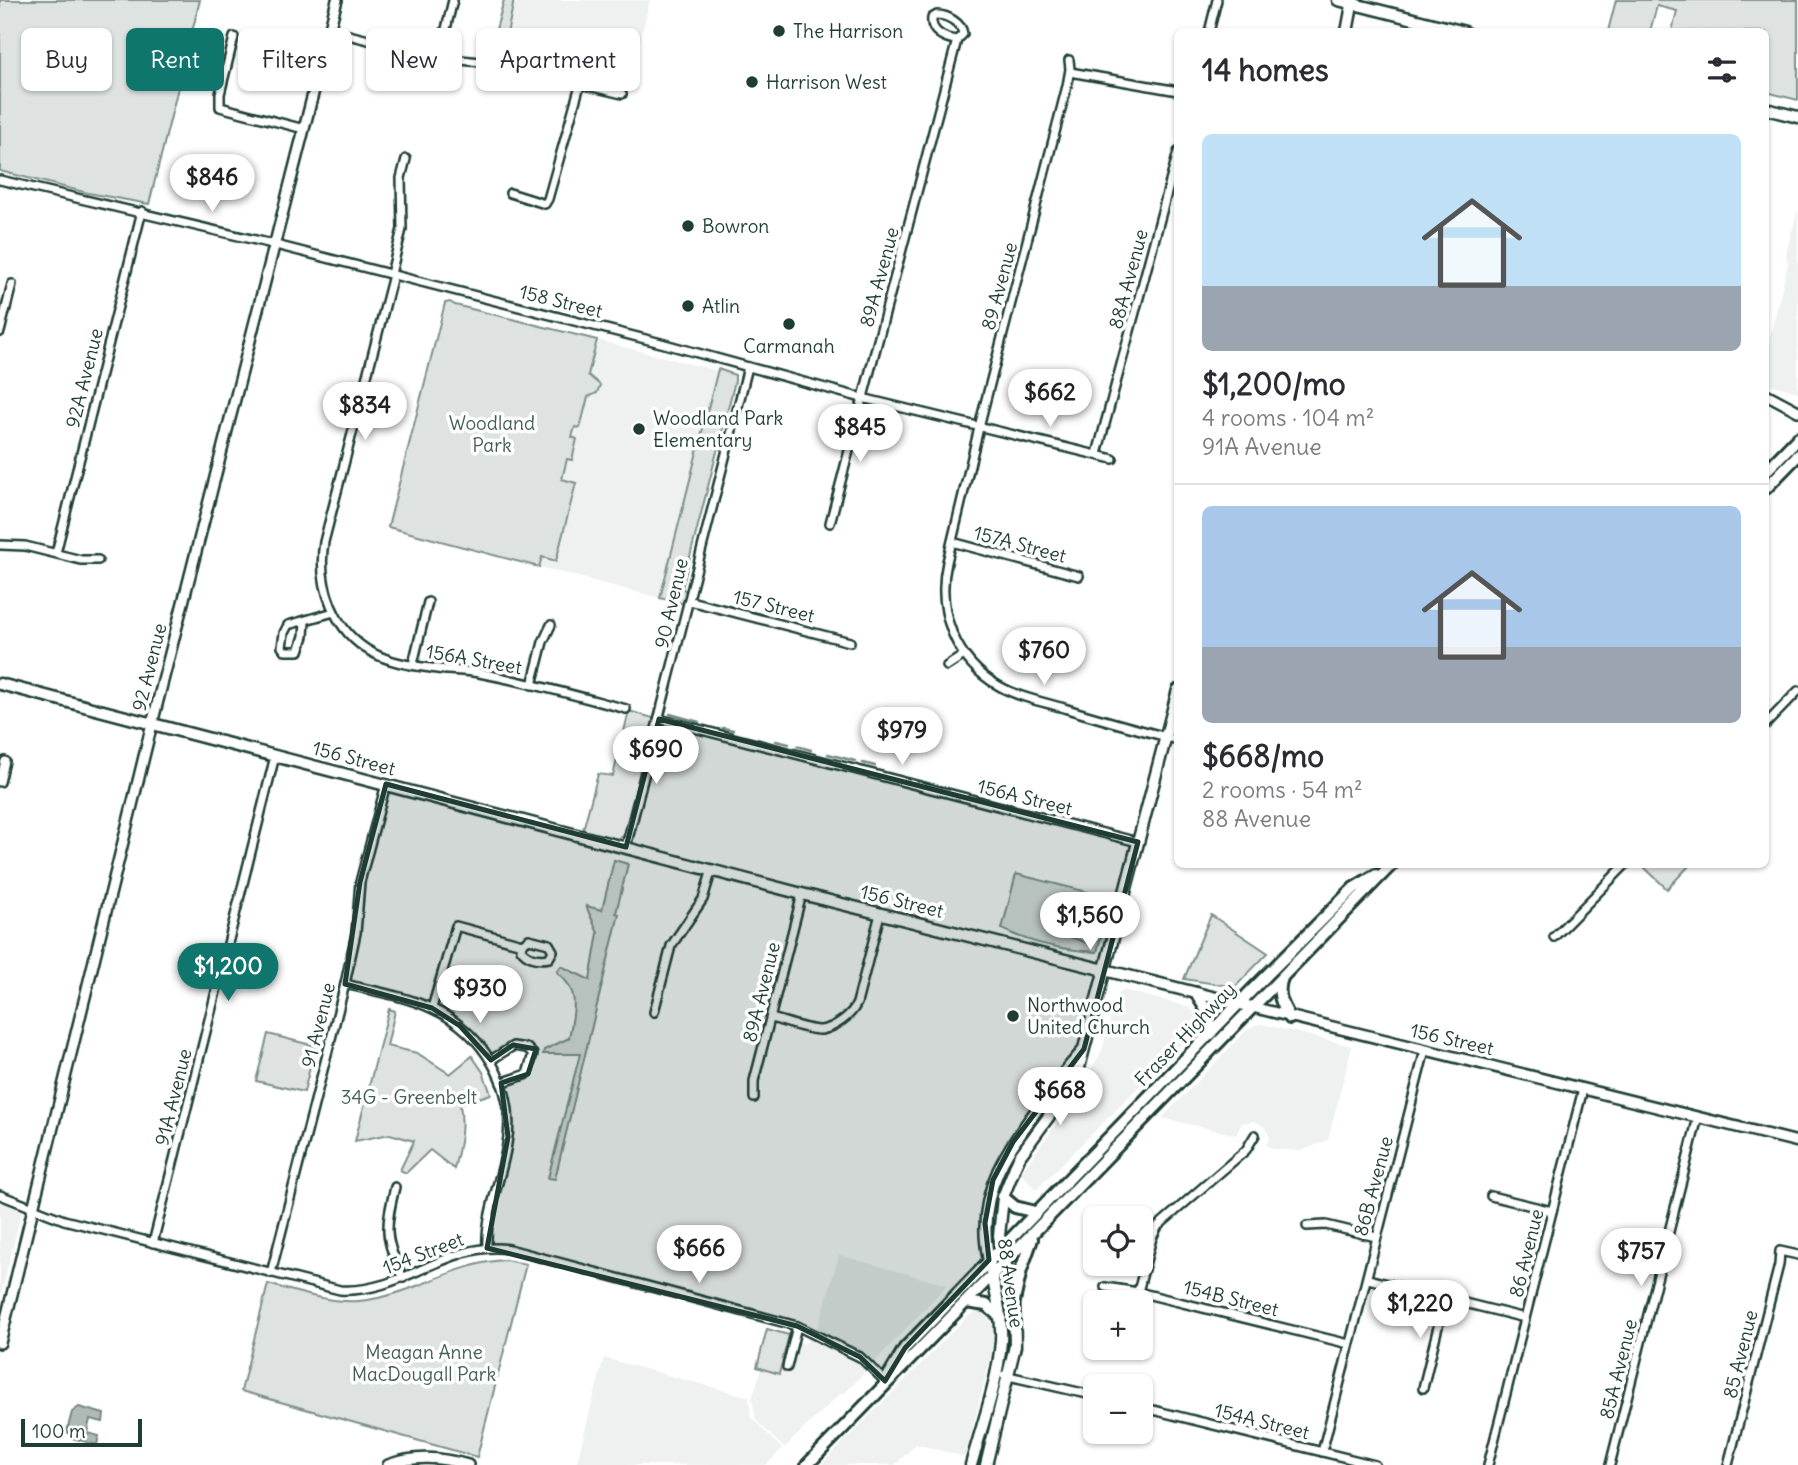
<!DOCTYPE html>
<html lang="en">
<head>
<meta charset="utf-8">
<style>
  :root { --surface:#fff; --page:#f2f2f3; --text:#2b2b33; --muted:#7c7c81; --line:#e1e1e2; --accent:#0f766e }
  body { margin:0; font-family:Delius,sans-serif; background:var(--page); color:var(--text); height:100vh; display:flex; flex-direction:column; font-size:26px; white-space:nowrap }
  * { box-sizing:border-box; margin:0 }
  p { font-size:23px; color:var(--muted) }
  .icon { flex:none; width:38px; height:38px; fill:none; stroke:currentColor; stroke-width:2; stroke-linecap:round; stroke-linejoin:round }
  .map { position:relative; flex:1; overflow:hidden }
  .panel { position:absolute; left:1174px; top:28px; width:595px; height:840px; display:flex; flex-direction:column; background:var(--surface); border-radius:10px; box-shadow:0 2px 5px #0004 }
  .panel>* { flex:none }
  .hud { position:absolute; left:21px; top:28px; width:665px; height:63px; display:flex; gap:14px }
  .buttons { position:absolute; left:1083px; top:1206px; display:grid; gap:14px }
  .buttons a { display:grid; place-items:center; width:70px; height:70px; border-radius:10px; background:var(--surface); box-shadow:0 2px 5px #0004; font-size:35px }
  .scale { position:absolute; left:21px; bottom:18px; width:121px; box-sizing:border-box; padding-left:7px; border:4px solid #1f3d34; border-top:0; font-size:19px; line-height:24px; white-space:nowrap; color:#1f3d34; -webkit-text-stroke:5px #fff; paint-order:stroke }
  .price { position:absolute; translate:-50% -60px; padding:0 16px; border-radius:24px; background:#fff; color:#222; font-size:23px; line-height:46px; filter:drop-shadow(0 2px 4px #0008) }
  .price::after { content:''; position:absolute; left:50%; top:42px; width:21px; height:16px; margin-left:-10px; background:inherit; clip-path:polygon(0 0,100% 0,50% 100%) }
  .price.current { background:var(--accent); color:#fff }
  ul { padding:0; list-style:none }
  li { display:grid; align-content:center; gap:14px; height:371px; padding:0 28px }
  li+li { border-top:2px solid var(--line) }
  li span { display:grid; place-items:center; height:217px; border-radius:10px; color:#555 }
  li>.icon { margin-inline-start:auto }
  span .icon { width:126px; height:126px; fill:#fffc; stroke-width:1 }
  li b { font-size:30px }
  h2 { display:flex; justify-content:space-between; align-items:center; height:84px; padding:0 28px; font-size:30px }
  .pill { padding:0 24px; border-radius:10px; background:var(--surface); box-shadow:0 2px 5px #0004; font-size:24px; line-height:63px }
  .pill.current { background:var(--accent); color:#fff }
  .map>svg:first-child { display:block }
</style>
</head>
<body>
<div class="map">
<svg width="1798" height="1465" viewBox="0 0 1798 1465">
  <rect width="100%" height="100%" fill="#fff"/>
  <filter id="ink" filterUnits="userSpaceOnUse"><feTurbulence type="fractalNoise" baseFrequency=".0143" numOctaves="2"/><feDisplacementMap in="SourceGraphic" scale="14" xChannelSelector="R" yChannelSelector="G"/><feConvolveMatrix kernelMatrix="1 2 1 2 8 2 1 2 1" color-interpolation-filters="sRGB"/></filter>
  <g filter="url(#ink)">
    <g fill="#eef1f0">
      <polygon points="502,0 650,0 629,85 489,50"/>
      <polygon points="1798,209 1798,392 1766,383 1766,352 1788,264 1786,254"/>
      <polygon points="597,340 718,371 660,598 539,567"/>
      <polygon points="1123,990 1189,1007 1199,1018 1198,1027 1036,1190 1021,1173 1075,1097 1102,1051 1117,995"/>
      <polygon points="1262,1024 1352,1046 1328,1140 1301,1151 1273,1149 1266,1145 1270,1138 1265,1127 1255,1121 1242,1123 1236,1135 1162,1118 1245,1032 1256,1025"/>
      <polygon points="0,1203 22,1209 0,1299"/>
      <polygon points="839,1255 947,1285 845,1393 841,1393 784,1448 756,1420 752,1399 762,1366 788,1337 805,1344 819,1324"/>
      <polygon points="976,1312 986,1312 993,1325 992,1352 965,1457 916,1444 895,1465 821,1465 967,1317"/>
      <polygon points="604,1358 749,1397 751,1417 782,1449 766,1465 576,1465"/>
    </g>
    <g fill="#dee3e2" stroke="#7e908b" stroke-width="2" fill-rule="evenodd">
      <polygon points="0,0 200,0 149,204 88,193 0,171"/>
      <polygon points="504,0 513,0 513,5 505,44 493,41"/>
      <polygon points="1616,0 1798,0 1798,100 1766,92 1766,32 1672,31 1677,11 1657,6 1650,31 1608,31"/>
      <polygon points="450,302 455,305 597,340 588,375 600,385 597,393 588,397 580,428 575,427 572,437 577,439 572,460 567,459 562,479 576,483 556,561 542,557 539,567 388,527 445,303"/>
      <polygon points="718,369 735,375 735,381 682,588 687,592 685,604 660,598"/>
      <polygon points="629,711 653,718 654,723 625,835 618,839 583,830 598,774 613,776"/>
      <path d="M 614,860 L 628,864 L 616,913 L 619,914 L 555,1179 L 548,1178 L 580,1054 L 543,1054 L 544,1050 L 569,1038 C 574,1010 581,992 557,972 L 561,966 L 590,980 L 598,933 L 586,906 L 602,910 Z"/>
      <polygon points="1646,864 1690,864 1690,865 1667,889 1644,867"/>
      <path d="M 1016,874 L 1111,898 L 1097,952 C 1064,950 1031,944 1002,929 ZM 1057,901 C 1069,907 1070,915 1079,923 C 1084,928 1089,929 1094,934 L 1092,940 L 1087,943 L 1068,936 L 1046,922 L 1045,914 L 1048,905 Z"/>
      <polygon points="1211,915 1268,953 1235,987 1184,979"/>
      <path d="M 389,1009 L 395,1011 L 387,1046 L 417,1053 L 450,1074 L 472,1056 L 483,1072 L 491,1094 L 460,1104 C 464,1127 460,1146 454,1169 L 430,1150 L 406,1173 L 400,1170 L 414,1141 L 390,1134 L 355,1141 Z"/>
      <polygon points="268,1034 315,1046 304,1092 256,1081"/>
      <path d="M 505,1260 L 526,1264 L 477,1457 L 241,1391 L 268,1284 C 298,1292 329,1303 359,1301 C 410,1297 453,1263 505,1260 Z"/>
      <polygon points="767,1329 789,1335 779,1374 757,1367"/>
    </g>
    <polygon fill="#afbab7" stroke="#758883" stroke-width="2" points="79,1407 104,1414 103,1422 90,1419 87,1433 99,1436 97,1445 72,1438 67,1431 72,1412"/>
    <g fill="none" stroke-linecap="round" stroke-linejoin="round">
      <g stroke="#758883" stroke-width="2.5">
        <polyline points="670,714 699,722"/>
        <polyline points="723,728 733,730"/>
        <polyline points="776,741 789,744"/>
        <polyline points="797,746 811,750"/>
        <polyline points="828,754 855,761"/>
        <polyline points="863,763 875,766"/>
      </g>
      <defs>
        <g id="minor">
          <polyline points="329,30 439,58 492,63 622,94"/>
          <polyline points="1209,32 1217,0"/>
          <polyline points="234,37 220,94 220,107 304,129"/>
          <polyline points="439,58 453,0"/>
          <path d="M 1069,60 L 1070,69 L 1067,86 L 982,415 L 947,562 C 936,611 955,661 999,686 C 1018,697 1043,702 1064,708 C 1102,720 1140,730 1178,740"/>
          <polyline points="1070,72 1178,91"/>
          <polyline points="0,180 264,242 661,343 862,398 1113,459"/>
          <polyline points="510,193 545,204 548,199 580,85"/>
          <polyline points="391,274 402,229 401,178 406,159"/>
          <path d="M 393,275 L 324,542 C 317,585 334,632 373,653 C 390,662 412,666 431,668 C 446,671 463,670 479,673 C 528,682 577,696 626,709"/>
          <polyline points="0,332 12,284"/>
          <polyline points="1097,454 1178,152"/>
          <path d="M 830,523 L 957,40 L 963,34 C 962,23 947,15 937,15 L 932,18 C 930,32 945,39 957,40"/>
          <polyline points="952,542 1079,576"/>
          <polyline points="0,545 25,546 81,560 98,560"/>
          <polyline points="56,553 142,211"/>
          <polyline points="690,601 850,642"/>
          <polyline points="305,622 304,636 299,651 285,651 282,647 284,633 288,625 334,612"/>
          <polyline points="413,664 428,602"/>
          <polyline points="947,666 964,655"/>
          <polyline points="532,685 543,642 551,625"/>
          <polyline points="659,719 1138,842"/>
          <polyline points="1766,724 1798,691"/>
          <polyline points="0,782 5,761"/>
          <polyline points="626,847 748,367"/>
          <polyline points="1554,937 1626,864"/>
          <path d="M 345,984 C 374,991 406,996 433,1009 C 483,1032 517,1088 507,1144 C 502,1179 485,1212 487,1248"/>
          <path d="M 432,1008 L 456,926 L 522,944 L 529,939 L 549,944 L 553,951 L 549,958 C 539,960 527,958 521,949 L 522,944"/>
          <polyline points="654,1012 671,946 703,899 712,869"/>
          <path d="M 771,1018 C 783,1021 810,1031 821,1030 C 835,1028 852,1015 857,1003 L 880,914"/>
          <polyline points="491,1060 513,1046 527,1048 533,1054 527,1074 501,1083"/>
          <polyline points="754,1098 754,1081 802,894"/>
          <path d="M 395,1187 C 385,1228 384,1239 403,1278"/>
          <path d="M 0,1195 L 64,1220 L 340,1290 C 402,1294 450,1240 509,1249 L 797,1326 L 860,1357 L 885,1381"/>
          <polyline points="1491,1196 1552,1211"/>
          <polyline points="1307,1226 1326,1225 1376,1237"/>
          <polyline points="153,1243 275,756"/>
          <polyline points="271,1273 345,984 356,933 360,882 386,784"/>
          <polyline points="1368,1279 1525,1318"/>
          <polyline points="1105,1287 1138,1292 1349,1344"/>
          <polyline points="1138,1292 1152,1238 1158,1226 1246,1150 1255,1135"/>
          <polyline points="787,1367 797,1326"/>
          <polyline points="1004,1375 1096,1396"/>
          <polyline points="1423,1388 1445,1298"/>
          <polyline points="1141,1407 1375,1465"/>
          <polyline points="1322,1452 1425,1050"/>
          <polyline points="1488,1465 1583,1089"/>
          <polyline points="1610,1465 1698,1117"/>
          <polyline points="1728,1465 1779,1265 1780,1251 1798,1255"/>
        </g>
        <g id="tertiary">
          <polyline points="1766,394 1798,411"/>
          <polyline points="1252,1007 1798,1142"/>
          <polyline points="0,1343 152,724 337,0"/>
          <path d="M 388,1465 C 415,1455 440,1457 468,1465"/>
        </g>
        <g id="secondary">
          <polyline points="1338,0 1465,32"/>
          <polyline points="1347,32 1353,0"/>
          <polyline points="1766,109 1798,117"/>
          <polyline points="0,684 802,894 1252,1007"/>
          <path d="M 971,1465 C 982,1425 998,1382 1001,1341 C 1003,1306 989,1275 986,1241 C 981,1189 1007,1150 1036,1111 C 1050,1090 1065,1071 1082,1052"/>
          <polyline points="986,1465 1015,1346 1014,1301 999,1236 1003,1197 1019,1157 1076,1079 1178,690"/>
        </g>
        <g id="primary">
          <polyline points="1766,471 1798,438"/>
          <polyline points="1766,488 1798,455"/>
          <path d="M 1282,978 C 1276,993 1282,1005 1290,1018"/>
          <polyline points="1196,993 1208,1013 1211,1034"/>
          <polyline points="1003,1197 1015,1207 1035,1212"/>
          <polyline points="1014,1301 1021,1270 1032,1239"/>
          <polyline points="966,1302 986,1305 1001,1317"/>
          <polyline points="885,1382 905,1348 1252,990 1354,888 1376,875"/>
          <polyline points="807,1465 1392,864"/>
        </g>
      </defs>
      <use href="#minor" stroke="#1f3d34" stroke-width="12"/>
      <use href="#tertiary" stroke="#1f3d34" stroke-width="14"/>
      <use href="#secondary" stroke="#1f3d34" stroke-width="15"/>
      <use href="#primary" stroke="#1f3d34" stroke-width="16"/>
      <use href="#minor" stroke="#fff" stroke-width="7"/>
      <use href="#tertiary" stroke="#fff" stroke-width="9"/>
      <use href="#secondary" stroke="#fff" stroke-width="10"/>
      <use href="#primary" stroke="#fff" stroke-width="10"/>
    </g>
  </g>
  <path fill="#1f3d34" fill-opacity="0.2" stroke="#1f3d34" stroke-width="5" stroke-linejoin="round" d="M 659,719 L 1138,842 L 1084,1049 L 1013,1142 L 993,1180 L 985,1223 L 989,1260 L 905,1348 L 885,1381 L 860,1357 L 797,1326 L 487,1248 L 508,1137 L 501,1083 L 528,1074 L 536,1049 L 513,1045 L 491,1060 L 460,1026 L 432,1008 L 345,984 L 360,882 L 386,784 L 626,847 Z"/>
  <g fill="#1f3d34" stroke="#fff" stroke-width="2.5">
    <circle cx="779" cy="31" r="7"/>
    <circle cx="752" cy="82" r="7"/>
    <circle cx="688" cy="226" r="7"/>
    <circle cx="688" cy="306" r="7"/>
    <circle cx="789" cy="324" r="7"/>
    <circle cx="639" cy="429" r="7"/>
    <circle cx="1013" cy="1016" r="7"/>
  </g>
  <g text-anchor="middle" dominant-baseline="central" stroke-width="7" stroke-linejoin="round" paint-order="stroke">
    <g font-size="19" fill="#1f3d34" stroke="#fff" text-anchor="start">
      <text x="793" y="31">The Harrison</text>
      <text x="766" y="82">Harrison West</text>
      <text x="702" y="226">Bowron</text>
      <text x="702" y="306">Atlin</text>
      <text x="789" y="346" text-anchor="middle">Carmanah</text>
      <text x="653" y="418">Woodland Park<tspan x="653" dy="22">Elementary</tspan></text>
      <text x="1027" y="1005">Northwood<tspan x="1027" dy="22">United Church</tspan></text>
    </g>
    <g font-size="19" fill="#1f3d34" stroke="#fff">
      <text transform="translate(879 277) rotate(-75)">89A Avenue</text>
      <text transform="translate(1128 279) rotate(-75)">88A Avenue</text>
      <text transform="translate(999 286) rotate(-75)">89 Avenue</text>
      <text transform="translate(561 301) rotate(14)">158 Street</text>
      <text transform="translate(84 378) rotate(-76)">92A Avenue</text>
      <text transform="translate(1020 544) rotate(15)">157A Street</text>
      <text transform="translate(671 603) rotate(-77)">90 Avenue</text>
      <text transform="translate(774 606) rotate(14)">157 Street</text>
      <text transform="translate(474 659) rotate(10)">156A Street</text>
      <text transform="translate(149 667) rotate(-76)">92 Avenue</text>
      <text transform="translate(354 758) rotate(15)">156 Street</text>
      <text transform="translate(1025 797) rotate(14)">156A Street</text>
      <text transform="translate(902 901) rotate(14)">156 Street</text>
      <text transform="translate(761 992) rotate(-76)">89A Avenue</text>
      <text transform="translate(318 1025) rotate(-76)">91 Avenue</text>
      <text transform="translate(1185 1034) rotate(-46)">Fraser Highway</text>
      <text transform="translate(1452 1039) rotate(13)">156 Street</text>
      <text transform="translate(173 1097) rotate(-76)">91A Avenue</text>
      <text transform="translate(1373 1186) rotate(-75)">86B Avenue</text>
      <text transform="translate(423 1253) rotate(-21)">154 Street</text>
      <text transform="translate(1526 1253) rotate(-76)">86 Avenue</text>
      <text transform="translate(1011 1283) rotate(82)">88 Avenue</text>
      <text transform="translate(1231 1298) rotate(14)">154B Street</text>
      <text transform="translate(1740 1354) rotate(-76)">85 Avenue</text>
      <text transform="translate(1618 1369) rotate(-76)">85A Avenue</text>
      <text transform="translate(1262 1421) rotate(14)">154A Street</text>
    </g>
    <g font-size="19" fill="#455e57" stroke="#fff">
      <text x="492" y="423">Woodland<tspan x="492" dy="22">Park</tspan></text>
      <text x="409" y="1097">34G - Greenbelt</text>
      <text x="424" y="1352">Meagan Anne<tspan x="424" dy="22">MacDougall Park</tspan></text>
    </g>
  </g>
</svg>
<div class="buttons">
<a><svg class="icon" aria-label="locate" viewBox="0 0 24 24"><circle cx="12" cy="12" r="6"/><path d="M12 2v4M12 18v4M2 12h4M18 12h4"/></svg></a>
<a>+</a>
<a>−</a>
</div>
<div class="scale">100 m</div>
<b class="price" style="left:212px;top:214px">$846</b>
<b class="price" style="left:1050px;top:429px">$662</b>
<b class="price" style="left:365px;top:442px">$834</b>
<b class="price" style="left:860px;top:464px">$845</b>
<b class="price" style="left:1044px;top:687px">$760</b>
<b class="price" style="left:902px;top:767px">$979</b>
<b class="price" style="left:656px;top:786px">$690</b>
<b class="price" style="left:1090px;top:952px">$1,560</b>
<b class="price current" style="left:228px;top:1003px">$1,200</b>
<b class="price" style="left:480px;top:1025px">$930</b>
<b class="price" style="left:1060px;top:1127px">$668</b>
<b class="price" style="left:699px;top:1285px">$666</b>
<b class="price" style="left:1641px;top:1288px">$757</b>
<b class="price" style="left:1420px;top:1340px">$1,220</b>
<div class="hud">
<a class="pill">Buy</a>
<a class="pill current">Rent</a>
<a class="pill">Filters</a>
<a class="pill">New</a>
<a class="pill">Apartment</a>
</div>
<section class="panel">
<h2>14 homes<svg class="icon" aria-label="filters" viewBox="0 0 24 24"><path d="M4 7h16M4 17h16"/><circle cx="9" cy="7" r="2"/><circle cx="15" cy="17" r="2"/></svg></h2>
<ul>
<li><span style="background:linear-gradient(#bfe0f5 70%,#9aa5b1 0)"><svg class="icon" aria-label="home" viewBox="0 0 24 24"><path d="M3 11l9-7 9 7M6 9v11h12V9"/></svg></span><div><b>$1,200/mo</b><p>4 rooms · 104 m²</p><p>91A Avenue</p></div></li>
<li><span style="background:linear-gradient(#a9c7e8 65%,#9aa5b1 0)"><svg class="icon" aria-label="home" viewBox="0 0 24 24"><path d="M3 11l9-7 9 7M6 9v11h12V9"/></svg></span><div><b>$668/mo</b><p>2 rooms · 54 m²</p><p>88 Avenue</p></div></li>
</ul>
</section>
</div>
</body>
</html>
